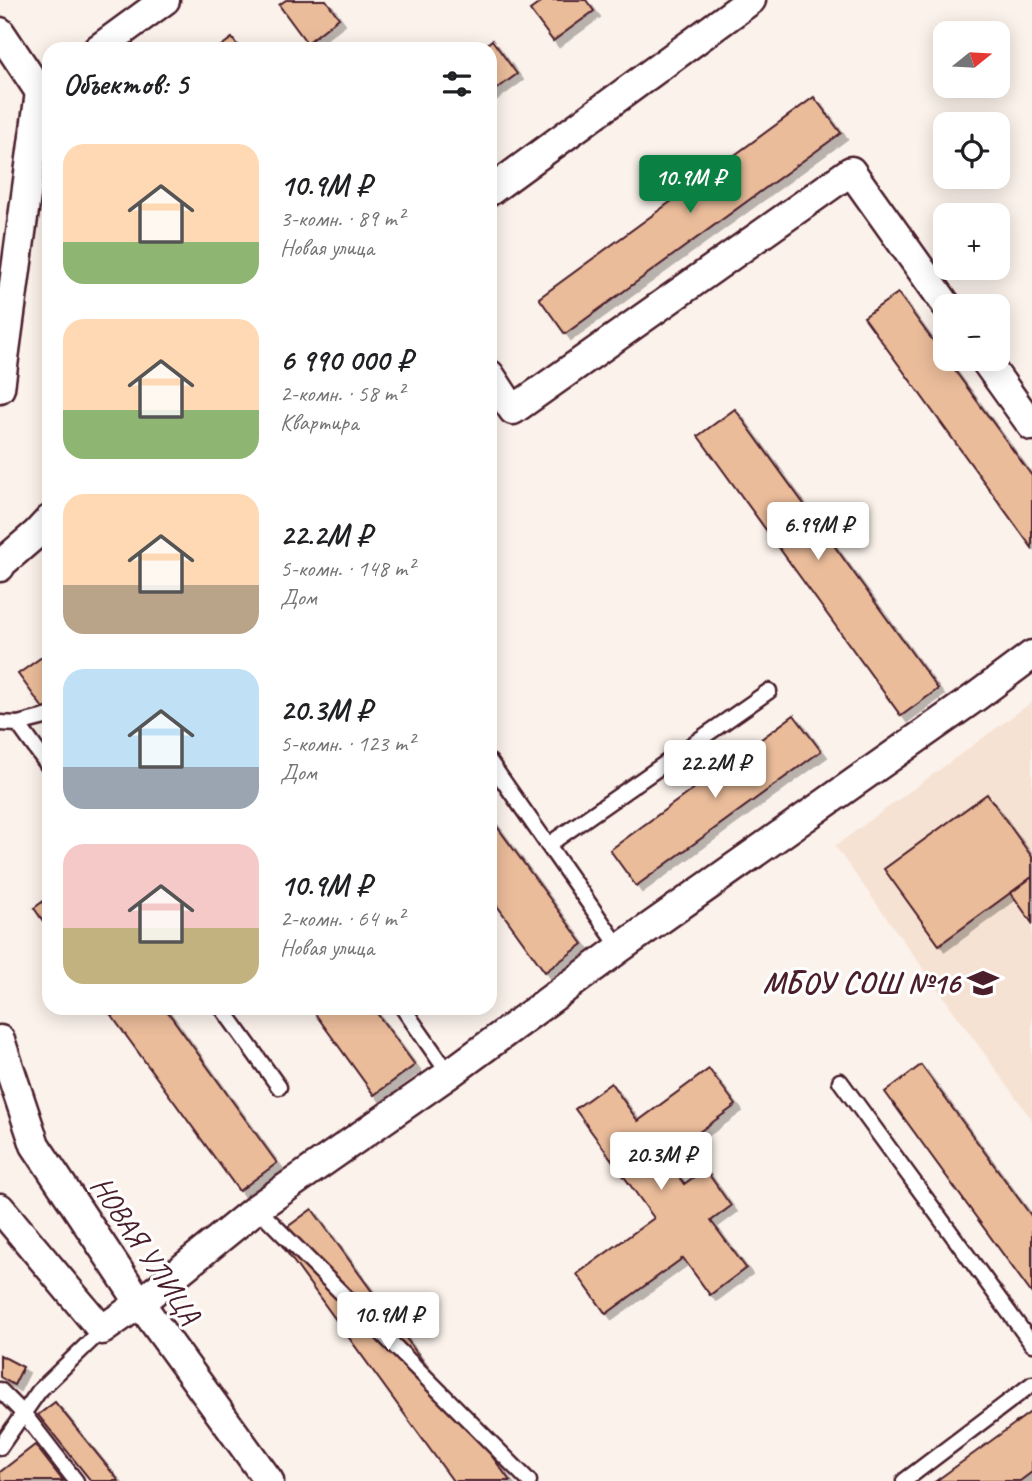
<!DOCTYPE html>
<html lang="ru">
<head>
<meta charset="utf-8">
<style>
  :root { --surface:#fff; --page:#f6f6f6; --text:#202124; --muted:#757577; --accent:#0b8043 }
  body { margin:0; font-family:Caveat,sans-serif; background:var(--page); color:var(--text); height:100vh; display:flex; flex-direction:column; font-size:26px; white-space:nowrap }
  * { box-sizing:border-box; margin:0 }
  p { font-size:23px; color:var(--muted) }
  .icon { flex:none; width:38px; height:38px; fill:none; stroke:currentColor; stroke-width:2; stroke-linecap:round; stroke-linejoin:round }
  .map { position:relative; flex:1; overflow:hidden }
  .panel { position:absolute; left:42px; top:42px; width:455px; height:973px; display:flex; flex-direction:column; background:var(--surface); border-radius:21px; box-shadow:0 4px 18px #0003 }
  .panel>* { flex:none }
  .needle { width:46px; rotate:72deg }
  .tools { position:absolute; left:933px; top:21px; display:grid; gap:14px }
  .tools a { display:grid; place-items:center; width:77px; height:77px; border-radius:14px; background:var(--surface); box-shadow:0 4px 18px #0003; font-size:35px }
  .price { position:absolute; translate:-50% -60px; padding:0 16px; border-radius:7px; background:#fff; color:#222; font-size:23px; line-height:46px; filter:drop-shadow(0 2px 4px #0008) }
  .price::after { content:''; position:absolute; left:50%; top:42px; width:21px; height:16px; margin-left:-10px; background:inherit; clip-path:polygon(0 0,100% 0,50% 100%) }
  .price.selected { background:var(--accent); color:#fff }
  ul { padding:0; list-style:none }
  li { display:flex; align-items:center; gap:21px; height:175px; padding:0 21px }
  li span { display:grid; place-items:center; flex:none; width:196px; height:140px; border-radius:21px; color:#555 }
  li>.icon { margin-inline-start:auto }
  span .icon { width:84px; height:84px; fill:#fffc; stroke-width:1 }
  li b { font-size:30px }
  h2 { display:flex; justify-content:space-between; align-items:center; height:84px; padding:0 21px; font-size:30px }
  .map>svg:first-child { display:block }
</style>
</head>
<body>
<div class="map">
<svg width="1032" height="1481" viewBox="0 0 1032 1481">
  <defs>
    <filter id="shadow"><feDropShadow dx="6" dy="6" stdDeviation="0" flood-color="#0004"/></filter>
  </defs>
  <rect width="100%" height="100%" fill="#fbf2eb"/>
  <filter id="ink" filterUnits="userSpaceOnUse"><feTurbulence type="fractalNoise" baseFrequency=".0143" numOctaves="2"/><feDisplacementMap in="SourceGraphic" scale="14" xChannelSelector="R" yChannelSelector="G"/><feConvolveMatrix kernelMatrix="1 2 1 2 8 2 1 2 1" color-interpolation-filters="sRGB"/></filter>
  <g filter="url(#ink)">
    <polygon fill="#f6e2d3" points="1032,702 1032,1120 835,846"/>
    <g fill="#eabc9a" stroke="#4a1f2b" stroke-width="2" filter="url(#shadow)">
      <polygon points="286,0 326,0 339,18 307,43 279,5"/>
      <polygon points="544,0 586,0 594,11 553,41 530,10"/>
      <polygon points="232,38 240,49 217,49"/>
      <polygon points="492,40 517,74 490,94 490,49 481,49"/>
      <polygon points="814,97 841,133 565,334 539,298"/>
      <polygon points="898,293 1032,476 1032,548 864,317"/>
      <polygon points="735,409 938,689 901,716 698,436"/>
      <polygon points="49,652 49,709 45,711 18,674"/>
      <polygon points="794,715 821,751 636,886 610,850"/>
      <polygon points="987,794 1032,857 1032,877 939,945 884,869"/>
      <polygon points="490,817 583,944 545,972 490,896"/>
      <polygon points="1032,877 1032,923 1011,893"/>
      <polygon points="49,897 49,930 34,908"/>
      <polygon points="106,1008 165,1008 277,1163 239,1191"/>
      <polygon points="311,1008 373,1008 415,1065 374,1095"/>
      <polygon points="921,1065 1032,1217 1032,1294 885,1092"/>
      <polygon points="709,1069 736,1105 665,1157 684,1184 705,1169 731,1206 711,1221 746,1268 710,1295 683,1258 606,1314 577,1274 654,1218 575,1109 611,1083 638,1121"/>
      <polygon points="312,1209 510,1481 453,1481 275,1236"/>
      <polygon points="0,1355 23,1367 14,1385 0,1377"/>
      <polygon points="55,1402 119,1481 91,1481 38,1415"/>
      <polygon points="1032,1411 1032,1472 1020,1481 936,1481"/>
      <polygon points="35,1445 63,1481 3,1481 0,1478 0,1472"/>
    </g>
    <g fill="none" stroke-linecap="round" stroke-linejoin="round">
      <defs>
        <g id="lane">
          <polyline points="0,723 18,724 49,767"/>
          <polyline points="18,724 49,716"/>
          <polyline points="490,762 620,948"/>
          <polyline points="548,845 769,691"/>
          <polyline points="222,1008 279,1087"/>
          <polyline points="403,1008 449,1074"/>
          <polyline points="840,1081 1032,1344"/>
          <polyline points="257,1208 529,1481"/>
          <polyline points="0,1390 24,1414 76,1481"/>
          <polyline points="0,1447 39,1391 102,1330"/>
          <polyline points="904,1481 1032,1384"/>
        </g>
        <g id="street">
          <polyline points="0,32 40,92"/>
          <polyline points="98,49 165,0"/>
          <polyline points="490,191 751,0"/>
          <polyline points="984,359 1032,426"/>
          <polyline points="490,375 513,410 851,171 947,306"/>
          <polyline points="0,388 40,92 49,85"/>
          <polyline points="0,567 1,564 37,533 49,520"/>
          <polyline points="0,1040 35,1145 140,1303 269,1481"/>
          <polyline points="0,1208 102,1330 140,1303 257,1208 449,1074 620,948 977,696 1032,655"/>
        </g>
      </defs>
      <use href="#lane" stroke="#4a1f2b" stroke-width="19"/>
      <use href="#street" stroke="#4a1f2b" stroke-width="33"/>
      <use href="#lane" stroke="#fff" stroke-width="14"/>
      <use href="#street" stroke="#fff" stroke-width="28"/>
    </g>
  </g>
  <defs>
    <symbol id="school-bare" viewBox="-9 -9 18 18"><path d="M0-5L7-2L0 1L-7-2ZM-4 1L0 2.5L4 1V4Q0 6-4 4Z" fill="#4a1f2b" stroke="#fff" stroke-width="2.5" paint-order="stroke"/></symbol>
  </defs>
  <g fill-rule="evenodd">
    <use href="#school-bare" x="961" y="961" width="44" height="44"/>
  </g>
  <g text-anchor="middle" dominant-baseline="central" stroke-width="6" stroke-linejoin="round" paint-order="stroke">
    <g font-size="30" font-weight="bold" fill="#4a1f2b" stroke="#fff" text-anchor="end">
      <text x="960" y="983">МБОУ СОШ №16</text>
    </g>
    <g font-size="30" fill="#4a1f2b" stroke="#fff">
      <text transform="translate(146 1250) rotate(56)">НОВАЯ УЛИЦА</text>
    </g>
  </g>
</svg>
<div class="tools">
<a><svg class="needle" viewBox="-14 -14 28 28"><path d="M0-13l5 13h-10z" fill="#e53935"/><path d="M0 13l5-13h-10z" fill="#757577"/></svg></a>
<a><svg class="icon" aria-label="locate" viewBox="0 0 24 24"><circle cx="12" cy="12" r="6"/><path d="M12 2v4M12 18v4M2 12h4M18 12h4"/></svg></a>
<a>+</a>
<a>−</a>
</div>
<b class="price selected" style="left:690px;top:215px">10.9M ₽</b>
<b class="price" style="left:818px;top:562px">6.99M ₽</b>
<b class="price" style="left:715px;top:800px">22.2M ₽</b>
<b class="price" style="left:661px;top:1192px">20.3M ₽</b>
<b class="price" style="left:388px;top:1352px">10.9M ₽</b>
<section class="panel">
<h2>Объектов: 5<svg class="icon" aria-label="filters" viewBox="0 0 24 24"><path d="M4 7h16M4 17h16"/><circle cx="9" cy="7" r="2"/><circle cx="15" cy="17" r="2"/></svg></h2>
<ul>
<li><span style="background:linear-gradient(#ffd9b3 70%,#8fb573 0)"><svg class="icon" aria-label="home" viewBox="0 0 24 24"><path d="M3 11l9-7 9 7M6 9v11h12V9"/></svg></span><div><b>10.9M ₽</b><p>3-комн. · 89 m²</p><p>Новая улица</p></div></li>
<li><span style="background:linear-gradient(#ffd9b3 65%,#8fb573 0)"><svg class="icon" aria-label="home" viewBox="0 0 24 24"><path d="M3 11l9-7 9 7M6 9v11h12V9"/></svg></span><div><b>6 990 000 ₽</b><p>2-комн. · 58 m²</p><p>Квартира</p></div></li>
<li><span style="background:linear-gradient(#ffd9b3 65%,#b9a48a 0)"><svg class="icon" aria-label="home" viewBox="0 0 24 24"><path d="M3 11l9-7 9 7M6 9v11h12V9"/></svg></span><div><b>22.2M ₽</b><p>5-комн. · 148 m²</p><p>Дом</p></div></li>
<li><span style="background:linear-gradient(#bfe0f5 70%,#9aa5b1 0)"><svg class="icon" aria-label="home" viewBox="0 0 24 24"><path d="M3 11l9-7 9 7M6 9v11h12V9"/></svg></span><div><b>20.3M ₽</b><p>5-комн. · 123 m²</p><p>Дом</p></div></li>
<li><span style="background:linear-gradient(#f6c9c9 60%,#c2b280 0)"><svg class="icon" aria-label="home" viewBox="0 0 24 24"><path d="M3 11l9-7 9 7M6 9v11h12V9"/></svg></span><div><b>10.9M ₽</b><p>2-комн. · 64 m²</p><p>Новая улица</p></div></li>
</ul>
</section>
</div>
</body>
</html>
